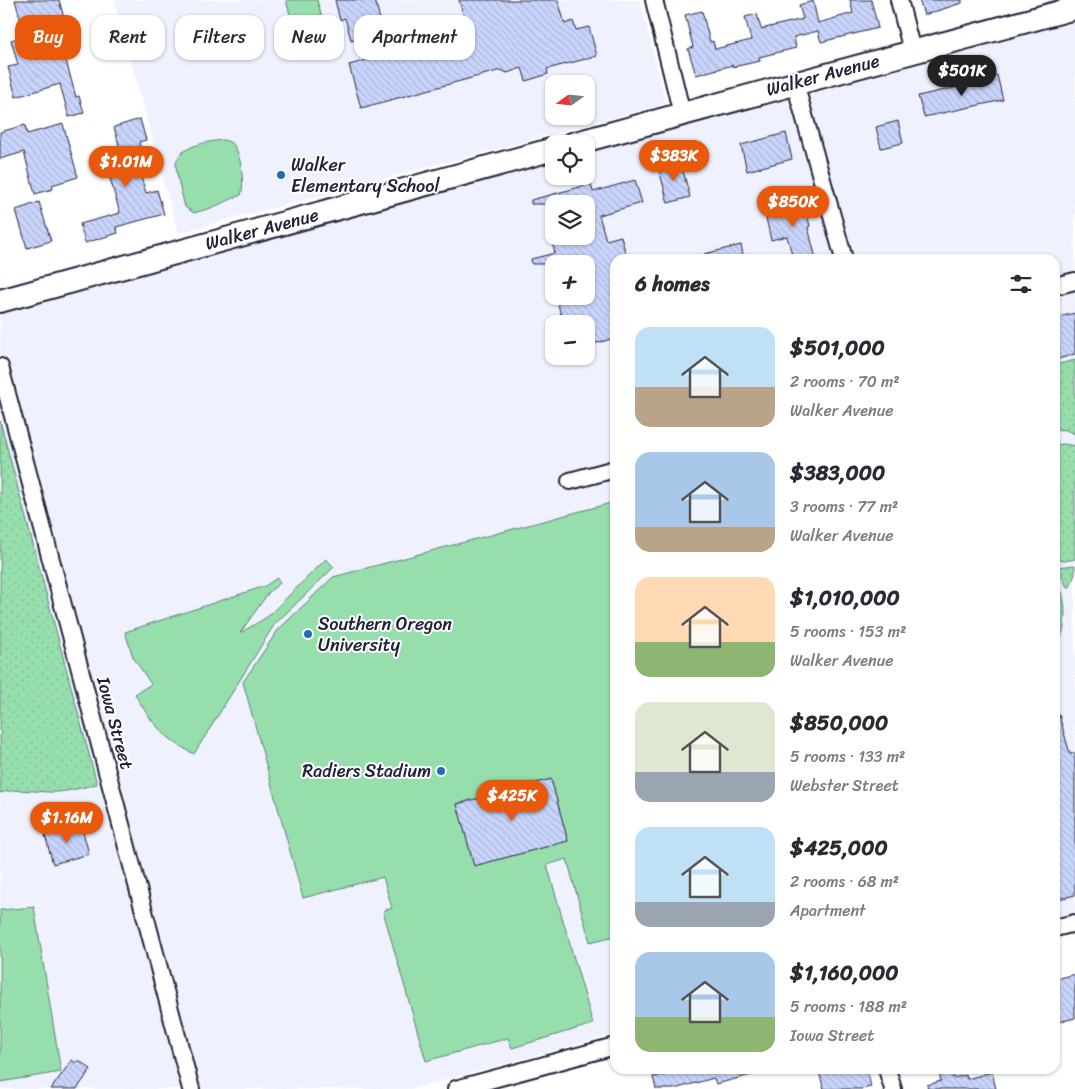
<!DOCTYPE html>
<html lang="en">
<head>
<meta charset="utf-8">
<style>
  :root { --surface:#fff; --page:#f7f7f7; --text:#2b2b33; --muted:#7c7c81; --accent:#ea580c }
  body { margin:0; font-family:Sriracha,sans-serif; background:var(--page); color:var(--text); height:100vh; display:flex; flex-direction:column; font-size:19px; white-space:nowrap }
  * { box-sizing:border-box; margin:0 }
  p { font-size:16px; color:var(--muted) }
  .icon { flex:none; width:28px; height:28px; fill:none; stroke:currentColor; stroke-width:2; stroke-linecap:round; stroke-linejoin:round }
  .map { position:relative; flex:1; overflow:hidden }
  .sheet { position:absolute; left:610px; top:254px; width:450px; height:820px; display:flex; flex-direction:column; background:var(--surface); border-radius:15px; box-shadow:0 1px 4px #0004 }
  .sheet>* { flex:none }
  .hud { position:absolute; left:15px; top:15px; width:475px; height:45px; display:flex; gap:10px }
  .needle { width:32px; rotate:255deg }
  .tools { position:absolute; left:545px; top:75px; display:grid; gap:10px }
  .tools a { display:grid; place-items:center; width:50px; height:50px; border-radius:10px; background:var(--surface); box-shadow:0 1px 4px #0004; font-size:25px }
  .price { position:absolute; translate:-50% -42px; padding:0 11px; border-radius:18px; background:var(--accent); color:#fff; font-size:16px; line-height:32px; filter:drop-shadow(0 1px 2px #0008) }
  .price::after { content:''; position:absolute; left:50%; top:30px; width:15px; height:11px; margin-left:-8px; background:inherit; clip-path:polygon(0 0,100% 0,50% 100%) }
  .price.on { background:#222; color:#fff }
  ul { padding:0; list-style:none }
  li { display:flex; align-items:center; gap:15px; height:125px; padding:0 25px }
  li span { display:grid; place-items:center; flex:none; width:140px; height:100px; border-radius:15px; color:#555 }
  li>.icon { margin-inline-start:auto }
  span .icon { width:60px; height:60px; fill:#fffc; stroke-width:1 }
  li b { font-size:21px }
  h2 { display:flex; justify-content:space-between; align-items:center; height:60px; padding:0 25px; font-size:21px }
  .chip { padding:0 18px; border-radius:15px; background:var(--surface); box-shadow:0 1px 4px #0004; font-size:18px; line-height:45px }
  .chip.on { background:var(--accent); color:#fff }
  .map>svg:first-child { display:block }
</style>
</head>
<body>
<div class="map">
<svg width="1075" height="1089" viewBox="0 0 1075 1089">
  <defs>
    <pattern id="grass-dots" width="8" height="8" patternUnits="userSpaceOnUse" patternTransform="scale(1.25)"><rect width="8" height="8" fill="#97dead"/><path d="M2 2h.1M6 6h.1" fill="none" stroke="#82be96" stroke-width="1.8" stroke-linecap="round"/></pattern>
    <pattern id="building-back-hatch" width="6" height="6" patternUnits="userSpaceOnUse" patternTransform="scale(1.25)"><rect width="6" height="6" fill="#c9d5fc"/><path d="M-1 5l2 2M0 0l6 6M5-1l2 2" fill="none" stroke="#acb7d9"/></pattern>
  </defs>
  <rect width="100%" height="100%" fill="#fff"/>
  <filter id="ink" filterUnits="userSpaceOnUse"><feTurbulence type="fractalNoise" baseFrequency=".02" numOctaves="2"/><feDisplacementMap in="SourceGraphic" scale="10" xChannelSelector="R" yChannelSelector="G"/><feConvolveMatrix kernelMatrix="1 2 1 2 8 2 1 2 1" color-interpolation-filters="sRGB"/></filter>
  <g filter="url(#ink)">
    <g fill="#eff2fe" fill-rule="evenodd">
      <path d="M 114,0 L 640,0 L 666,104 L 178,233 ZM 554,84 L 586,84 L 586,116 L 554,116 Z"/>
      <path d="M 1075,10 L 1075,912 L 1055,917 L 1055,259 L 615,259 L 615,1034 L 412,1089 L 0,1089 L 0,302 L 554,152 L 554,176 L 586,176 L 586,144 ZM 554,204 L 586,204 L 586,236 L 554,236 ZM 554,264 L 586,264 L 586,296 L 554,296 ZM 554,324 L 586,324 L 586,356 L 554,356 Z"/>
    </g>
    <g fill="url(#grass-dots)" stroke="#5c8074">
      <polygon points="1075,360 1075,434 1066,430 1055,429 1055,365"/>
      <path d="M 0,421 L 97,784 C 84,787 71,791 58,792 C 39,793 19,787 0,793 Z"/>
      <polygon points="1064,444 1075,446 1075,559 1065,561 1055,559 1055,445"/>
      <polygon points="1075,565 1075,574 1070,587 1067,587 1057,567"/>
      <path d="M 1060,591 L 1062,592 C 1067,612 1066,632 1055,650 L 1055,593 Z"/>
    </g>
    <g fill="#97dead" stroke="#5c8074">
      <polygon points="286,0 317,0 329,43 300,51"/>
      <path d="M 224,140 C 225,140 231,143 232,143 C 241,152 245,184 241,195 L 211,208 L 194,213 L 185,207 C 182,194 177,179 176,165 C 176,146 210,141 224,140 Z"/>
      <polygon points="611,503 615,518 615,936 590,942 567,859 547,865 593,1024 512,1048 508,1038 426,1061 383,911 392,908 383,877 303,898 243,682 278,630 333,577"/>
      <path d="M 326,559 L 334,567 L 274,625 L 194,754 C 164,738 151,723 135,694 L 151,684 L 133,657 L 125,632 L 265,586 L 277,578 L 280,583 L 269,592 L 240,633 L 267,617 Z"/>
      <polygon points="34,907 61,1072 0,1082 0,910"/>
    </g>
    <g fill="url(#building-back-hatch)" stroke="#22223b">
      <polygon points="15,0 59,0 69,36 60,39 76,97 79,96 84,113 69,117 60,84 16,97 8,67 18,65 11,40 25,36"/>
      <polygon points="335,0 375,0 383,31 351,40 345,18 340,20"/>
      <polygon points="459,0 558,0 565,24 573,21 576,30 589,27 597,56 547,69 548,74 526,81 522,68 507,73 501,70 361,108 349,65 468,32"/>
      <polygon points="850,0 871,0 878,28 821,42 818,31 794,37 796,48 759,57 760,61 733,67 733,65 696,75 688,49 693,47 685,15 702,11 710,42 713,41 715,49 751,40 745,17 757,14 761,29 803,19 799,5 813,1 818,23 853,13"/>
      <polygon points="919,0 962,0 962,3 924,15"/>
      <polygon points="997,75 1003,100 924,117 918,96 971,84 971,82"/>
      <polygon points="140,119 146,140 139,142 143,159 136,161 146,193 157,190 164,214 116,227 118,233 85,243 80,224 120,213 107,168 124,163 114,127"/>
      <polygon points="898,121 903,143 881,148 876,127"/>
      <polygon points="63,124 78,177 52,185 53,189 35,194 24,152 0,159 0,132 25,125 27,134"/>
      <polygon points="786,133 792,159 747,171 741,145"/>
      <polygon points="680,160 690,197 668,203 658,166"/>
      <polygon points="635,180 642,203 599,215 606,240 621,236 627,259 615,259 615,338 586,346 586,324 563,324 556,296 586,296 586,264 532,264 531,259 555,253 550,236 586,236 586,204 531,204 531,200 591,184 593,192"/>
      <polygon points="797,196 798,204 804,202 810,226 808,227 816,259 793,259 787,236 771,240 766,218 781,215 778,201"/>
      <polygon points="39,202 51,241 27,248 16,210"/>
      <polygon points="741,245 744,259 704,259 704,254"/>
      <polygon points="1075,313 1075,354 1055,360 1055,318"/>
      <polygon points="1055,715 1059,715 1070,754 1075,753 1075,895 1055,900"/>
      <polygon points="551,779 568,841 474,866 457,804"/>
      <polygon points="81,824 89,854 53,864 45,835"/>
      <polygon points="1075,974 1075,1018 1055,1023 1055,979"/>
      <polygon points="72,1060 76,1063 78,1060 91,1069 77,1089 51,1089"/>
      <polygon points="689,1069 758,1069 759,1073 716,1084 714,1078 674,1089 656,1089 653,1077"/>
      <polygon points="818,1069 867,1069 871,1087 862,1089 824,1089"/>
      <polygon points="938,1069 951,1069 953,1078 966,1075 967,1079 992,1072 996,1089 928,1089 927,1085 941,1081"/>
    </g>
    <g fill="none" stroke-linecap="round" stroke-linejoin="round">
      <defs>
        <g id="street">
          <polyline points="654,0 682,114"/>
          <polyline points="899,0 912,51"/>
          <polyline points="795,83 844,259"/>
          <polyline points="1055,286 1075,281"/>
          <polyline points="0,367 191,1089"/>
          <polyline points="570,481 615,469"/>
          <polyline points="1055,928 1075,923"/>
          <polyline points="887,1069 893,1089"/>
          <polyline points="456,1089 615,1046"/>
        </g>
        <g id="secondary">
          <polyline points="572,144 1075,8"/>
          <polyline points="0,301 554,149"/>
        </g>
      </defs>
      <use href="#street" stroke="#22223b" stroke-width="20"/>
      <use href="#secondary" stroke="#22223b" stroke-width="26"/>
      <use href="#street" stroke="#fff" stroke-width="16"/>
      <use href="#secondary" stroke="#fff" stroke-width="22"/>
    </g>
  </g>
  <g fill="#1f6fb2" stroke="#fff" stroke-width="2">
    <circle cx="281" cy="175" r="5"/>
    <circle cx="308" cy="634" r="5"/>
    <circle cx="441" cy="771" r="5"/>
  </g>
  <g text-anchor="middle" dominant-baseline="central" stroke-width="4" stroke-linejoin="round" paint-order="stroke">
    <g font-size="18" fill="#22223b" stroke="#fff">
      <text transform="translate(823 75) rotate(-15)">Walker Avenue</text>
      <text transform="translate(262 229) rotate(-15)">Walker Avenue</text>
      <text transform="translate(115 723) rotate(75)">Iowa Street</text>
    </g>
    <g font-size="18" fill="#22223b" stroke="#fff" text-anchor="start">
      <text x="291" y="165">Walker<tspan x="291" dy="21">Elementary School</tspan></text>
      <text x="318" y="624">Southern Oregon<tspan x="318" dy="21">University</tspan></text>
      <text x="431" y="771" text-anchor="end">Radiers Stadium</text>
    </g>
  </g>
</svg>
<div class="tools">
<a><svg class="needle" viewBox="-14 -14 28 28"><path d="M0-13l5 13h-10z" fill="#e53935"/><path d="M0 13l5-13h-10z" fill="#7c7c81"/></svg></a>
<a><svg class="icon" aria-label="locate" viewBox="0 0 24 24"><circle cx="12" cy="12" r="6"/><path d="M12 2v4M12 18v4M2 12h4M18 12h4"/></svg></a>
<a><svg class="icon" aria-label="layers" viewBox="0 0 24 24"><path d="M12 4l9 5-9 5-9-5zM3 14l9 5 9-5"/></svg></a>
<a>+</a>
<a>−</a>
</div>
<b class="price on" style="left:962px;top:97px">$501K</b>
<b class="price" style="left:674px;top:182px">$383K</b>
<b class="price" style="left:126px;top:188px">$1.01M</b>
<b class="price" style="left:793px;top:228px">$850K</b>
<b class="price" style="left:512px;top:822px">$425K</b>
<b class="price" style="left:67px;top:844px">$1.16M</b>
<div class="hud">
<a class="chip on">Buy</a>
<a class="chip">Rent</a>
<a class="chip">Filters</a>
<a class="chip">New</a>
<a class="chip">Apartment</a>
</div>
<section class="sheet">
<h2>6 homes<svg class="icon" aria-label="filters" viewBox="0 0 24 24"><path d="M4 7h16M4 17h16"/><circle cx="9" cy="7" r="2"/><circle cx="15" cy="17" r="2"/></svg></h2>
<ul>
<li><span style="background:linear-gradient(#bfe0f5 60%,#b9a48a 0)"><svg class="icon" aria-label="home" viewBox="0 0 24 24"><path d="M3 11l9-7 9 7M6 9v11h12V9"/></svg></span><div><b>$501,000</b><p>2 rooms · 70 m²</p><p>Walker Avenue</p></div></li>
<li><span style="background:linear-gradient(#a9c7e8 75%,#b9a48a 0)"><svg class="icon" aria-label="home" viewBox="0 0 24 24"><path d="M3 11l9-7 9 7M6 9v11h12V9"/></svg></span><div><b>$383,000</b><p>3 rooms · 77 m²</p><p>Walker Avenue</p></div></li>
<li><span style="background:linear-gradient(#ffd9b3 65%,#8fb573 0)"><svg class="icon" aria-label="home" viewBox="0 0 24 24"><path d="M3 11l9-7 9 7M6 9v11h12V9"/></svg></span><div><b>$1,010,000</b><p>5 rooms · 153 m²</p><p>Walker Avenue</p></div></li>
<li><span style="background:linear-gradient(#dfe7d0 70%,#9aa5b1 0)"><svg class="icon" aria-label="home" viewBox="0 0 24 24"><path d="M3 11l9-7 9 7M6 9v11h12V9"/></svg></span><div><b>$850,000</b><p>5 rooms · 133 m²</p><p>Webster Street</p></div></li>
<li><span style="background:linear-gradient(#bfe0f5 75%,#9aa5b1 0)"><svg class="icon" aria-label="home" viewBox="0 0 24 24"><path d="M3 11l9-7 9 7M6 9v11h12V9"/></svg></span><div><b>$425,000</b><p>2 rooms · 68 m²</p><p>Apartment</p></div></li>
<li><span style="background:linear-gradient(#a9c7e8 65%,#8fb573 0)"><svg class="icon" aria-label="home" viewBox="0 0 24 24"><path d="M3 11l9-7 9 7M6 9v11h12V9"/></svg></span><div><b>$1,160,000</b><p>5 rooms · 188 m²</p><p>Iowa Street</p></div></li>
</ul>
</section>
</div>
</body>
</html>
